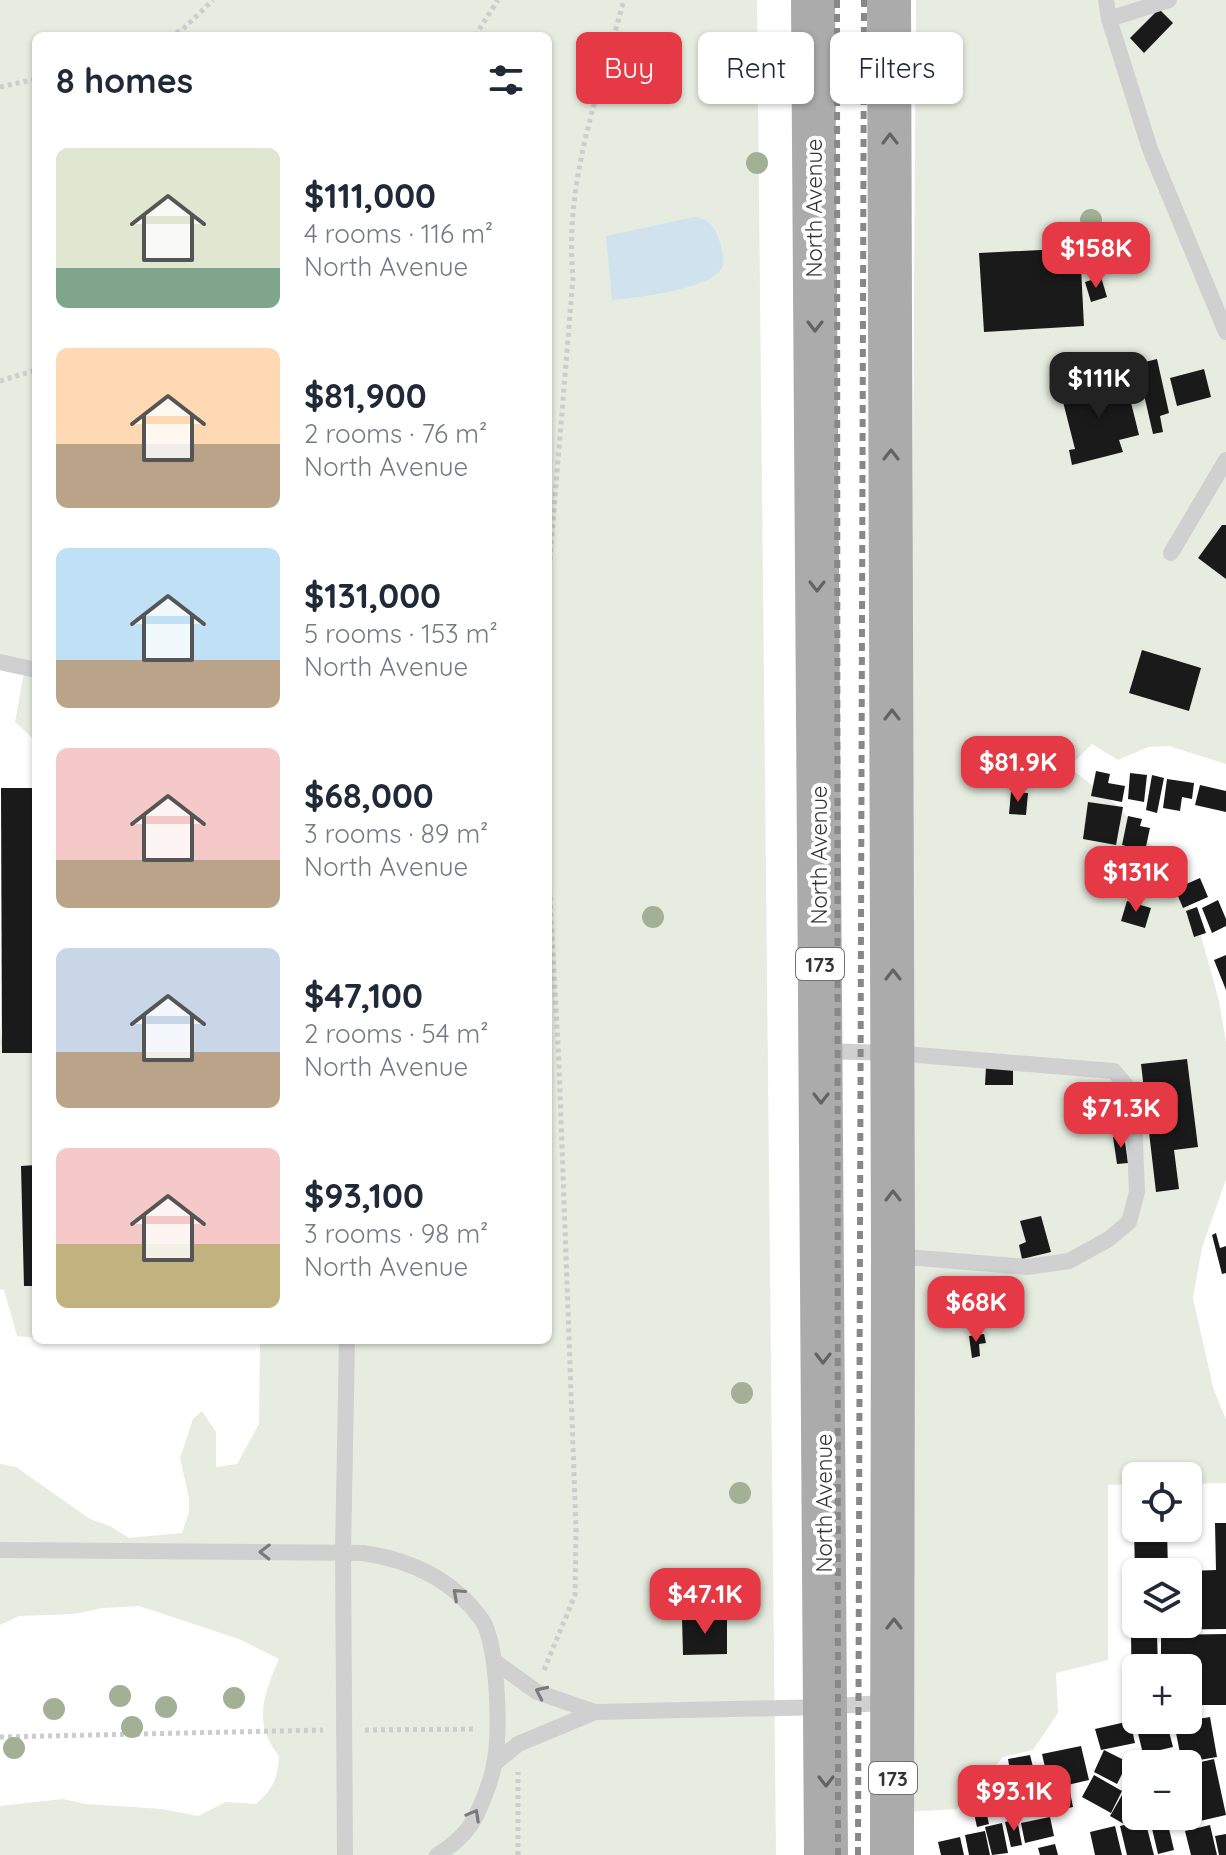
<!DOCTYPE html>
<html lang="en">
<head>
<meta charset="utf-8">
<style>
  :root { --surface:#fff; --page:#f6f6f7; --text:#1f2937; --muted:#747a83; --accent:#e63946 }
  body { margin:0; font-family:Quicksand,sans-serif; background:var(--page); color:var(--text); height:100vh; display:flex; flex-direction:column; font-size:30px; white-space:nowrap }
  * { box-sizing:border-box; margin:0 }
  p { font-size:26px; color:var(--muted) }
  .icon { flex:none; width:44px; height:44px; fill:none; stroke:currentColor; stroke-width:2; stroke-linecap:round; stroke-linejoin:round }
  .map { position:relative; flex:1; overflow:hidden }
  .side { position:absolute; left:32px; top:32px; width:520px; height:1312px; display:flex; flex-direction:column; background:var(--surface); border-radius:12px; box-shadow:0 2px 6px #0004 }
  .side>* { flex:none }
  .guide { position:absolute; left:576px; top:32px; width:530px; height:72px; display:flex; gap:16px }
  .controls { position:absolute; left:1122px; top:1462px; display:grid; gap:16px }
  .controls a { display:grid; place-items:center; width:80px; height:80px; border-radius:12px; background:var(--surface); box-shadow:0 2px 6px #0004; font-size:40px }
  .price { position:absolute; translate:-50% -68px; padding:0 18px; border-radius:16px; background:var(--accent); color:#fff; font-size:26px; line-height:52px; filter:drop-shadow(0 2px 4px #0008) }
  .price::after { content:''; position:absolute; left:50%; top:48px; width:24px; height:18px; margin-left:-12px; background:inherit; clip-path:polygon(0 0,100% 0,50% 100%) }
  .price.on { background:#222; color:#fff }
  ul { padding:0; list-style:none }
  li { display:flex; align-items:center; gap:24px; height:200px; padding:0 24px }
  li span { display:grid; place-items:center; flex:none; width:224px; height:160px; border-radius:12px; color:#555 }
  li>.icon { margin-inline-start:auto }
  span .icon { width:96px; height:96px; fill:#fffc; stroke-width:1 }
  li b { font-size:34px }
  h2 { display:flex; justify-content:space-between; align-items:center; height:96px; padding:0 24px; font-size:34px }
  .tag { padding:0 28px; border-radius:12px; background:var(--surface); box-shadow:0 2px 6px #0004; font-size:28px; line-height:72px }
  .tag.on { background:var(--accent); color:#fff }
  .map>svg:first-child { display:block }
</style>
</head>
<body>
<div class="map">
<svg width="1226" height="1855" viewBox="0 0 1226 1855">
  <rect width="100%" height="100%" fill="#fff"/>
  <g fill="#e6ecdf">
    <path d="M 0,0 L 757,0 L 776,1855 L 0,1855 L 0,1806 L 63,1799 L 86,1804 L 162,1809 L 198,1816 L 226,1802 L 256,1804 C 273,1789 278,1778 279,1756 C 252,1723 264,1694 279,1659 L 239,1639 L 139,1606 L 103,1608 L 74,1614 L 19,1616 L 0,1625 L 0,1464 L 16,1467 L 90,1519 L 110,1526 L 129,1538 L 182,1533 L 189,1512 L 189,1498 L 180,1458 L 193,1419 L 202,1411 L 216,1432 L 216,1467 L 237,1464 L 259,1424 L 260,1340 L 548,1340 L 548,36 L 36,36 L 36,741 L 15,722 L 24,672 L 0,668 Z"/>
    <polygon points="916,0 1226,0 1226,764 1169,746 1148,747 1118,760 1092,744 1069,767 1118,806 1169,867 1197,921 1219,1001 1226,1042 1226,1179 1202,1248 1193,1298 1213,1387 1226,1420 1226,1483 1188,1484 1188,1476 1136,1476 1136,1484 1108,1485 1108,1660 1056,1673 1058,1713 1033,1750 1003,1757 957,1809 904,1812"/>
    <polygon points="0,1023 3,1053 36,1053 36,1338 17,1336 4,1290 0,1289"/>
  </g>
  <path fill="#cfe2ee" d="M 694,217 C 708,218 715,226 719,240 C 722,247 724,258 723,265 C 717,289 633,298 612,300 L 606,236 Z"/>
  <g fill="#1a1a1a">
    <polygon points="1159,9 1173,23 1144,53 1130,38"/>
    <polygon points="1080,248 1084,326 984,332 979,253"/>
    <polygon points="1101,277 1107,297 1091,302 1085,282"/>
    <polygon points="1157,359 1169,413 1160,416 1163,432 1153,434 1137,364"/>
    <polygon points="1204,369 1211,397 1177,406 1170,378"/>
    <polygon points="1125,378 1139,435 1119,440 1123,452 1072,465 1069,450 1075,449 1061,394"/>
    <polygon points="1222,525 1226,525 1226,579 1198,558"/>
    <polygon points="1142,650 1201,668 1189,711 1129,693"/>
    <polygon points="1096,771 1110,774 1108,783 1125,786 1122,802 1091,796"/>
    <polygon points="1130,773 1147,775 1144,802 1128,799"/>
    <polygon points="1152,775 1164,778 1157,813 1146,810"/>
    <polygon points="1167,779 1194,783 1192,799 1182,797 1180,811 1163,808"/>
    <polygon points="1200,785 1226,791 1226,812 1195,805"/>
    <polygon points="1,788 36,788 36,1053 2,1053"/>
    <polygon points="1011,792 1028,793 1026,815 1009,814"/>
    <polygon points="1088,802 1123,807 1116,845 1083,839"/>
    <polygon points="1128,816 1142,819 1140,826 1150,828 1145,851 1122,845"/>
    <polygon points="1200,878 1208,897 1183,908 1175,889"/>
    <polygon points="1218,900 1226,919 1226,926 1212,933 1202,908"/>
    <polygon points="1127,901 1151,908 1145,928 1121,921"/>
    <polygon points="1197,907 1206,933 1194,937 1186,911"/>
    <polygon points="1226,955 1226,990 1214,960"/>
    <polygon points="1187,1059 1198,1147 1174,1150 1179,1189 1156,1192 1141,1064"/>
    <polygon points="986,1067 1013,1068 1013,1085 985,1085"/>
    <polygon points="1123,1086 1126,1111 1102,1113 1099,1089"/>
    <polygon points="1124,1135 1128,1163 1117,1164 1113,1137"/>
    <polygon points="36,1165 36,1286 24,1286 21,1166"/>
    <polygon points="1041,1216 1051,1252 1022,1259 1019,1245 1026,1242 1020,1221"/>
    <polygon points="1216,1233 1220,1248 1226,1246 1226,1273 1222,1274 1212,1235"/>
    <polygon points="984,1334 986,1343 979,1344 980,1356 972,1358 969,1336"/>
    <polygon points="1215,1523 1226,1523 1226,1629 1136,1630 1136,1624 1188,1624 1188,1571 1216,1570"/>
    <polygon points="1134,1528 1167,1528 1168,1572 1135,1572"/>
    <polygon points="727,1617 727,1654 683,1655 682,1618"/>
    <polygon points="1131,1633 1157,1633 1158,1668 1136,1668 1136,1706 1132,1707"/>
    <polygon points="1226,1634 1226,1705 1188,1705 1188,1668 1161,1668 1161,1635"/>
    <polygon points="1210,1717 1217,1757 1182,1763 1174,1723"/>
    <polygon points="1155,1720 1166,1720 1173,1747 1143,1754 1136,1725"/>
    <polygon points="1130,1721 1135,1743 1101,1750 1095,1729"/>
    <polygon points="1081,1746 1089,1780 1050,1789 1042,1754"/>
    <polygon points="1104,1750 1128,1762 1117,1784 1094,1772"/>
    <polygon points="1030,1755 1034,1771 1011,1776 1008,1759"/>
    <polygon points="1214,1759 1226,1815 1174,1827 1171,1816 1188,1816 1188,1765"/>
    <polygon points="1094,1775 1122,1791 1111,1813 1082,1797"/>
    <polygon points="1046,1783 1049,1795 1032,1799 1029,1787"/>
    <polygon points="1070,1792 1073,1807 1042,1814 1039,1799"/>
    <polygon points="1122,1795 1136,1803 1124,1824 1110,1816"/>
    <polygon points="985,1807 989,1824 977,1827 973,1809"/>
    <polygon points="1149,1816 1166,1816 1174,1850 1158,1854"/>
    <polygon points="1050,1817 1054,1836 1025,1843 1021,1823"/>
    <polygon points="1017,1819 1022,1845 1011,1847 1005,1822"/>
    <polygon points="1145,1820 1154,1855 1127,1855 1120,1826"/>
    <polygon points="1002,1823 1008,1853 992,1855 985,1827"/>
    <polygon points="1210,1825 1217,1855 1191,1855 1185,1831"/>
    <polygon points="1115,1826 1122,1855 1095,1855 1090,1832"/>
    <polygon points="985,1831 990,1855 969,1855 965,1835"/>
    <polygon points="1226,1834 1226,1855 1219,1855 1215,1836"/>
    <polygon points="960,1837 964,1855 941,1855 938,1842"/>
    <polygon points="1055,1844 1058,1855 1040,1855 1038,1848"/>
  </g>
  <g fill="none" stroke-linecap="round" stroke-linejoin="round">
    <g stroke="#cdcdcd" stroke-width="5" stroke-dasharray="4 4" stroke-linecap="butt">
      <polyline points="169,36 182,30 213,0"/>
      <polyline points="475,36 498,0"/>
      <polyline points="0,87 36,79"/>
      <polyline points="0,381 36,370"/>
      <path d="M 548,584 L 573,277 C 564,182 599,91 624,0"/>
      <polyline points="544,1670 575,1595 576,1529 559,1064 548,860"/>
      <polyline points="365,1730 475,1729"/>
      <polyline points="0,1737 323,1730"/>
      <polyline points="518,1855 518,1772"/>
    </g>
    <g stroke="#d0d0d0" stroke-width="16">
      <polyline points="1106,0 1109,19"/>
      <polyline points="1169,0 1109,19 1150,149 1226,332"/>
      <polyline points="1171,553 1226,460"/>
      <polyline points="0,662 36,670"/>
      <polyline points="821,1051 893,1053 1114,1071 1133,1094 1137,1192 1129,1222 1109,1239 1069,1261 1027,1267 895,1256"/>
      <path d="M 0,1550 L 363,1553 C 411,1560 453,1579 482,1620 C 498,1643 501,1736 494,1765 C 491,1781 483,1801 476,1816 C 468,1832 452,1846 437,1855"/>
      <polyline points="494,1661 537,1692 595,1712 826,1707 892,1702"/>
      <polyline points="494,1764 518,1744 595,1712"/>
      <polyline points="345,1855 343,1553 347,1340"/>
    </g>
    <g stroke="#ababab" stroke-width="44">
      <polyline points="813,0 826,1855"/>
      <polyline points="889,0 893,1255 892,1855"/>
    </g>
    <g stroke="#888" stroke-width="6" stroke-dasharray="8 6" stroke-linecap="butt">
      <polyline points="837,0 838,1855"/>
      <polyline points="858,1855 864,0"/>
    </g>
  </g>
  <g fill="#a2b095">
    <circle cx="757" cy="163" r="11"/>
    <circle cx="1091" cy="220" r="11"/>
    <circle cx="653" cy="917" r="11"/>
    <circle cx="742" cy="1393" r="11"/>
    <circle cx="740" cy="1493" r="11"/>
    <circle cx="120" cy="1696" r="11"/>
    <circle cx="234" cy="1698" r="11"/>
    <circle cx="166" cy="1707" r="11"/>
    <circle cx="54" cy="1709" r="11"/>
    <circle cx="132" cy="1727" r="11"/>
    <circle cx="14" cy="1748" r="11"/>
  </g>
  <defs><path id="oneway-chevron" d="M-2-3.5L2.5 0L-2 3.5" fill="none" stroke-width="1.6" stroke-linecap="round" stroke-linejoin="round" transform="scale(2)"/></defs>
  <g stroke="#636363">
    <use href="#oneway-chevron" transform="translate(890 139) rotate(-90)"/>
    <use href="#oneway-chevron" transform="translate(815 326) rotate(90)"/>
    <use href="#oneway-chevron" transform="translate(891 455) rotate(-90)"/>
    <use href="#oneway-chevron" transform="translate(817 586) rotate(90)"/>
    <use href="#oneway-chevron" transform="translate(892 715) rotate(-90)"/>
    <use href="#oneway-chevron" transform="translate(893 975) rotate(-90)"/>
    <use href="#oneway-chevron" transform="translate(821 1098) rotate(90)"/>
    <use href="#oneway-chevron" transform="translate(893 1196) rotate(-90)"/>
    <use href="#oneway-chevron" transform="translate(823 1358) rotate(90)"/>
    <use href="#oneway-chevron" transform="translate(894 1624) rotate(-90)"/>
    <use href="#oneway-chevron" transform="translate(826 1781) rotate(90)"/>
  </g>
  <g stroke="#7a7a7a">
    <use href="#oneway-chevron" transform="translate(265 1552) rotate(-179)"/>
    <use href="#oneway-chevron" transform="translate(458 1594) rotate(-138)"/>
    <use href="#oneway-chevron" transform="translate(541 1692) rotate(-155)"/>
    <use href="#oneway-chevron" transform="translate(474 1815) rotate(-61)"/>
  </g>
  <g text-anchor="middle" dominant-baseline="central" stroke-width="8" stroke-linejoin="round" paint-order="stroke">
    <g fill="#fff" stroke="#707070" stroke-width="2">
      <rect x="796" y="948" width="48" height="32" rx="6"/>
      <rect x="869" y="1762" width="48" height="32" rx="6"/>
    </g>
    <g font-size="20" font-weight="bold" fill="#333">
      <text x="820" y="964">173</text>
      <text x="893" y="1778">173</text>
    </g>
    <g font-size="22" fill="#333" stroke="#fff">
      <text transform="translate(814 208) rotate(-90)">North Avenue</text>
      <text transform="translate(819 855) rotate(-90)">North Avenue</text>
      <text transform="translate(824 1503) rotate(-90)">North Avenue</text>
    </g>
  </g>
</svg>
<div class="controls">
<a><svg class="icon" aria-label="locate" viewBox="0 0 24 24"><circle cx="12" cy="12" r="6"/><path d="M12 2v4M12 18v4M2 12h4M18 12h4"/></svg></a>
<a><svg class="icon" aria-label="layers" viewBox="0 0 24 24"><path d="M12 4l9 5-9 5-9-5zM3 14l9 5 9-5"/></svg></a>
<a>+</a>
<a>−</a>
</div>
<b class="price" style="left:1096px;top:290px">$158K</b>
<b class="price on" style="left:1099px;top:420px">$111K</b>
<b class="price" style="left:1018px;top:804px">$81.9K</b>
<b class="price" style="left:1136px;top:914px">$131K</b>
<b class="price" style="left:1121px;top:1150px">$71.3K</b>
<b class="price" style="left:976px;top:1344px">$68K</b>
<b class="price" style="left:705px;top:1636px">$47.1K</b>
<b class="price" style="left:1014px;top:1833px">$93.1K</b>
<div class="guide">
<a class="tag on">Buy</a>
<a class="tag">Rent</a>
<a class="tag">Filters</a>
</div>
<section class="side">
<h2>8 homes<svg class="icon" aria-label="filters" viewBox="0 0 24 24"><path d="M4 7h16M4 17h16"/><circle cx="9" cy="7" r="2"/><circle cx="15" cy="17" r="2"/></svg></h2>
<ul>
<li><span style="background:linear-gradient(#dfe7d0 75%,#7fa58c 0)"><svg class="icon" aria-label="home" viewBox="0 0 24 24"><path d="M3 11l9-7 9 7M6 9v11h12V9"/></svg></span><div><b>$111,000</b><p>4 rooms · 116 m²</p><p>North Avenue</p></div></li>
<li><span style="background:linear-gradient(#ffd9b3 60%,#b9a48a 0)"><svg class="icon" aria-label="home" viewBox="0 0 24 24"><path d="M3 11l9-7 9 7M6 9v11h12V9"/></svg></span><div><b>$81,900</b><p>2 rooms · 76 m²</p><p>North Avenue</p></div></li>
<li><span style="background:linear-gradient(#bfe0f5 70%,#b9a48a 0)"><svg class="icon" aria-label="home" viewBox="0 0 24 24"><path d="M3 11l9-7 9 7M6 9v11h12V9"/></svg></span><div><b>$131,000</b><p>5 rooms · 153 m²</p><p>North Avenue</p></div></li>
<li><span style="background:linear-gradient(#f6c9c9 70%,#b9a48a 0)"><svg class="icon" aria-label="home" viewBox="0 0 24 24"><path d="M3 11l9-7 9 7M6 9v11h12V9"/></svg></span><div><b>$68,000</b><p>3 rooms · 89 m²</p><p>North Avenue</p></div></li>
<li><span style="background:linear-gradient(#c9d6e8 65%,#b9a48a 0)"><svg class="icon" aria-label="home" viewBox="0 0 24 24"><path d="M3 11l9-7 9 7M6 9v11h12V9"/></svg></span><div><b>$47,100</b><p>2 rooms · 54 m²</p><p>North Avenue</p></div></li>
<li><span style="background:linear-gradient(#f6c9c9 60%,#c2b280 0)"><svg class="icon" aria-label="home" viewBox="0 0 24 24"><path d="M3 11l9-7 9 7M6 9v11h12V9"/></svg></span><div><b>$93,100</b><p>3 rooms · 98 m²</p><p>North Avenue</p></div></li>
</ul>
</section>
</div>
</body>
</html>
